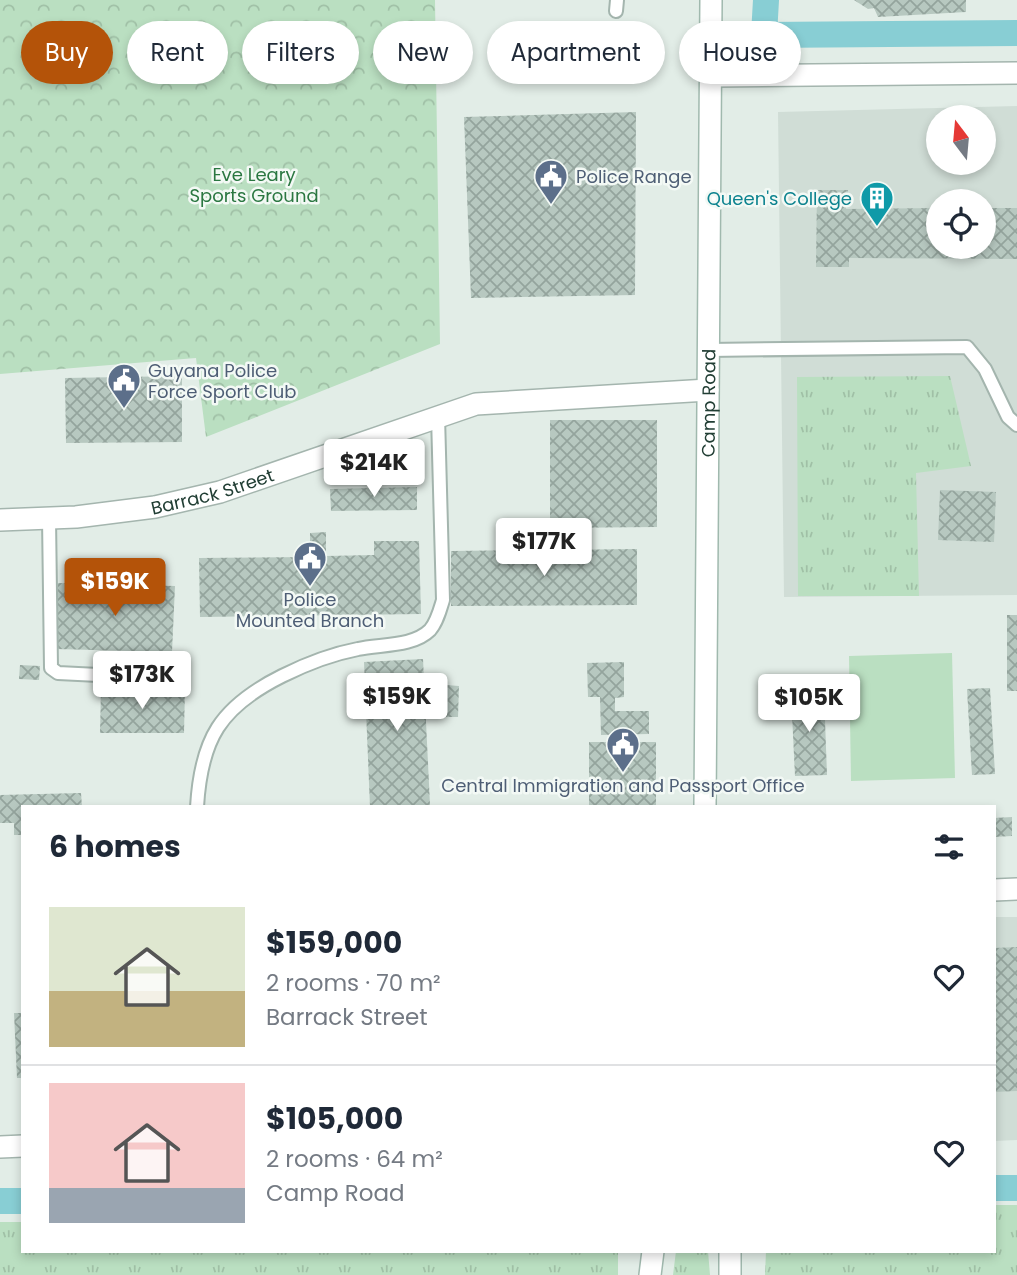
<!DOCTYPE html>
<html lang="en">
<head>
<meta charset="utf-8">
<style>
  :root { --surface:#fff; --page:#f2f2f3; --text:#1f2937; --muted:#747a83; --line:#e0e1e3; --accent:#b45309 }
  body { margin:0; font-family:Poppins,sans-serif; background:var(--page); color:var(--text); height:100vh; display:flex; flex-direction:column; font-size:26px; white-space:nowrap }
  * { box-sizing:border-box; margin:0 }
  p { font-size:23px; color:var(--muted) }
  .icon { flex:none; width:38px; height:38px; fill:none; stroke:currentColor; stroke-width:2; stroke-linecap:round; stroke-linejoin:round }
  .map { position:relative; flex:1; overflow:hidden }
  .drawer { position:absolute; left:21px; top:805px; width:975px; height:448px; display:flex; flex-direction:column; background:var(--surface); border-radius:0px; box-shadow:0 4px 10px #0003 }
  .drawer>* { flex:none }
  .hud { position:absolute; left:21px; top:21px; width:976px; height:63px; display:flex; gap:14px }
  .needle { width:46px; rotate:344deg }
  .buttons { position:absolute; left:926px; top:105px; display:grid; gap:14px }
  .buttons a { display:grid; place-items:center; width:70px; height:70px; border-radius:50%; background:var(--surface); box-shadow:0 4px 10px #0003; font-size:35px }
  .price { position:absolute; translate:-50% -60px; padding:0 16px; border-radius:7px; background:#fff; color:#222; font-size:23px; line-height:46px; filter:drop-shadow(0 2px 4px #0008) }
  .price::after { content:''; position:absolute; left:50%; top:42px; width:21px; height:16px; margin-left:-10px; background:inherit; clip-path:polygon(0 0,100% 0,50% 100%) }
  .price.active { background:var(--accent); color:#fff }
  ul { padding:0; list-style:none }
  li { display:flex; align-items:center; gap:21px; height:175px; padding:0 28px }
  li+li { border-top:2px solid var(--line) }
  li span { display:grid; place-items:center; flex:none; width:196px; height:140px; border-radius:0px; color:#555 }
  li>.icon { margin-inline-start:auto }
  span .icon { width:84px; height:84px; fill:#fffc; stroke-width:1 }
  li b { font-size:30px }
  h2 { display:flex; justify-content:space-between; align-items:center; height:84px; padding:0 28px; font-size:30px }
  .chip { padding:0 24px; border-radius:32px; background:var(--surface); box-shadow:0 4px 10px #0003; font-size:24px; line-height:63px }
  .chip.active { background:var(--accent); color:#fff }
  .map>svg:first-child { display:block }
</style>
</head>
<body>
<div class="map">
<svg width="1017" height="1275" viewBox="0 0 1017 1275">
  <defs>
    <pattern id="grass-tufts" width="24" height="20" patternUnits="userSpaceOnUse" patternTransform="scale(1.75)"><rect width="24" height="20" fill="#badfc1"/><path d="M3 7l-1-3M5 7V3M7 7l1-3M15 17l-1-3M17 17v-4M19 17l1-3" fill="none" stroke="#a0c0a6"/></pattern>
    <pattern id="forest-crowns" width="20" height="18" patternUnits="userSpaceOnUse" patternTransform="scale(1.75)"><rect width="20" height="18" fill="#badfc1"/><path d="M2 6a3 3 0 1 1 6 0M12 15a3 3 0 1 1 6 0" fill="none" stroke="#a0c0a6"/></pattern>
    <pattern id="building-cross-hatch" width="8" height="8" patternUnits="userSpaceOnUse" patternTransform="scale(1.75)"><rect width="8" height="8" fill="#b7c8c0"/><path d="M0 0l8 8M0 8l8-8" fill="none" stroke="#94a49d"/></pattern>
  </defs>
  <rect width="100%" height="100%" fill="#e2ede7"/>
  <g fill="#d0ddd6" fill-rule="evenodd">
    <path d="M 1017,106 L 1017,595 L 784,597 L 778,112 ZM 938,117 L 984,117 L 984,163 L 938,163 ZM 938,201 L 984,201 L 984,247 L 938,247 Z"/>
    <polygon points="994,917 1017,917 1017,1140 994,1141"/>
  </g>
  <g fill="url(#grass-tufts)">
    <polygon points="950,376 971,466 916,473 919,596 798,596 797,377"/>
    <polygon points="994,1205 1017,1205 1017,1275 765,1275 766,1251 994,1251"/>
    <polygon points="0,1222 23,1222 23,1251 618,1251 618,1275 0,1275"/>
    <polygon points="676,1251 708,1251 710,1275 673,1275"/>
  </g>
  <polygon fill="url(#forest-crowns)" points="0,0 435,0 440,344 206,437 196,358 0,374"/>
  <polygon fill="#badfc1" points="952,653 955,778 851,781 849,656"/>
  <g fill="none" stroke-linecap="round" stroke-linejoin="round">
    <g stroke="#88ced4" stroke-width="26">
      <polyline points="766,0 764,35 1017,33"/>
      <polyline points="994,1188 1017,1188"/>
      <polyline points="0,1201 23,1201"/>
    </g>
  </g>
  <g fill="url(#building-cross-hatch)">
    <polygon points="854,0 966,0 966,12 878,17 874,8 868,9"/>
    <polygon points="636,112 635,295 471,298 464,117"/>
    <polygon points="817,190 848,190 846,209 938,208 938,247 984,247 984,208 1017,208 1017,259 849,258 849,267 816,267"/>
    <polygon points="182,376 182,442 66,443 65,378"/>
    <polygon points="550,420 657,420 657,527 550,528"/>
    <polygon points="417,487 417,510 331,511 330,489"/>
    <polygon points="940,490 996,492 994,542 938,540"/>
    <polygon points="326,532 326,556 374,555 374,541 419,541 421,614 200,617 199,558 310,557 310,533"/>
    <polygon points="637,549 637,605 451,606 451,551"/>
    <polygon points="58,583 175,586 172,652 55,649"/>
    <rect x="1007" y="615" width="10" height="76"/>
    <polygon points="423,659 430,805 370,807 364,662"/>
    <polygon points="624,662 624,697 615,698 615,711 649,711 649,734 601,735 600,697 588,697 587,663"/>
    <polygon points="20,665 40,666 39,680 19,679"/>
    <polygon points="446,685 459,686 458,717 446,717"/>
    <polygon points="990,688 995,774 972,775 967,689"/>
    <polygon points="101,689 185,689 184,733 100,733"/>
    <polygon points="824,692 827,775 795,776 791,693"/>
    <rect x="589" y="742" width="67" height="65"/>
    <polygon points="81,793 82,807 23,807 23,835 14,835 14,823 0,823 0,795"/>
    <polygon points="1012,817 1012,836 994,837 994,818"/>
    <polygon points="1017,947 1017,1091 994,1092 994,948"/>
    <polygon points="14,1013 23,1013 23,1078 17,1078"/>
  </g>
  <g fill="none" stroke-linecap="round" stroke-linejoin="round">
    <defs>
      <g id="service">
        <polyline points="616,11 617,0"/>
        <polyline points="708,350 967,347 985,369 1008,417 1017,425"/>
        <polyline points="49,518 51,668 58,673 179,679"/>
        <path d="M 197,807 C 201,739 220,707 282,676 C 306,664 332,654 358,649 C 380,644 413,647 430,630 C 437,622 440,610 443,600 L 438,416"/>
      </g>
      <g id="minor">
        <path id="s1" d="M 0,520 L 76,517 L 155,507 L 220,492 L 476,404 L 708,390"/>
        <polyline points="994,890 1017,889"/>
        <polyline points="0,1147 23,1146"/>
      </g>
      <polyline id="tertiary" points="712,76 1017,73"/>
      <g id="secondary">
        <path id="s2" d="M 705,807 L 711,0"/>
        <polyline points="730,1251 730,1275"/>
        <polyline points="650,1275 653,1251"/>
      </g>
    </defs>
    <use href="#service" stroke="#a4b5ae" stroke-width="16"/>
    <use href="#minor" stroke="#a4b5ae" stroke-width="24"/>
    <use href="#tertiary" stroke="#a4b5ae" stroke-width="24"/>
    <use href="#secondary" stroke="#a0b9ae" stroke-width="24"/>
    <use href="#service" stroke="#fff" stroke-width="12"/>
    <use href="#minor" stroke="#fff" stroke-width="21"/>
    <use href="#tertiary" stroke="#fff" stroke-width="21"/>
    <use href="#secondary" stroke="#fff" stroke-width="21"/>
  </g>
  <defs>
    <symbol id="civic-pin" viewBox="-11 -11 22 30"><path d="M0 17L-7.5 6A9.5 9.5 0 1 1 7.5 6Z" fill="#5c6f8a" stroke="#f3f9f5"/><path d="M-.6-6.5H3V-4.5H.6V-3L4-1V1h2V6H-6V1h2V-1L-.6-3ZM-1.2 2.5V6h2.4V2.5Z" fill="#fff"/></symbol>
    <symbol id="building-pin" viewBox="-11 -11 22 30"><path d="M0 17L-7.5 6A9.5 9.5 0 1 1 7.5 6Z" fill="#0f9aa8" stroke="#f3f9f5"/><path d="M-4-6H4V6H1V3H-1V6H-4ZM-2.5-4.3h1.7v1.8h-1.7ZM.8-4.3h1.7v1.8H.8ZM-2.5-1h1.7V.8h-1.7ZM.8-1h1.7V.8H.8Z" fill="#fff"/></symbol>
  </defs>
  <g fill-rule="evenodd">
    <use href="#civic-pin" x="532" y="157" width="38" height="52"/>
    <use href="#building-pin" x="858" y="179" width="38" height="52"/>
    <use href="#civic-pin" x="105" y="361" width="38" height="52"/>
    <use href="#civic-pin" x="291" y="539" width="38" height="52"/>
    <use href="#civic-pin" x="604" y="725" width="38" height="52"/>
  </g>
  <g text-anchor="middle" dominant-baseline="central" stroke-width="5" stroke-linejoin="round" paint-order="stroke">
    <g font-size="18" fill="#2a7741" stroke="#f3f9f5">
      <text x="254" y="174">Eve Leary<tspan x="254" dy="21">Sports Ground</tspan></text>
    </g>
    <g font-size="18" fill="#4e5e75" stroke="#f3f9f5" text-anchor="start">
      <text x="576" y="176">Police Range</text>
      <text x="148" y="370">Guyana Police<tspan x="148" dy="21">Force Sport Club</tspan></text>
      <text x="310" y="599" text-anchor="middle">Police<tspan x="310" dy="21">Mounted Branch</tspan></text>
      <text x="623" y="785" text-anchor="middle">Central Immigration and Passport Office</text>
    </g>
    <g font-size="18" fill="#0d838f" stroke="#f3f9f5" text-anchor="end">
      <text x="852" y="198">Queen's College</text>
    </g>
    <g font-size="18" fill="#213e34" stroke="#f3f9f5">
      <text stroke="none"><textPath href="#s2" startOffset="404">Camp Road</textPath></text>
      <text stroke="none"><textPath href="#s1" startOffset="215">Barrack Street</textPath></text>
    </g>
  </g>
</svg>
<div class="buttons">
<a><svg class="needle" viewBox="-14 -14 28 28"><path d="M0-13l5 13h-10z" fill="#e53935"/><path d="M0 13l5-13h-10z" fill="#747a83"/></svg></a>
<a><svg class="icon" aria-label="locate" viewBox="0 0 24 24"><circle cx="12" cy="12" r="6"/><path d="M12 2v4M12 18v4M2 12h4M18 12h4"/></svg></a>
</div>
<b class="price" style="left:374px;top:499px">$214K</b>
<b class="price" style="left:544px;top:578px">$177K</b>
<b class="price active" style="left:115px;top:618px">$159K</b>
<b class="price" style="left:142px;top:711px">$173K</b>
<b class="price" style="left:397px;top:733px">$159K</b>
<b class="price" style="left:809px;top:734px">$105K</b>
<div class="hud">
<a class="chip active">Buy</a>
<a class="chip">Rent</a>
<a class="chip">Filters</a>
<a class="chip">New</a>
<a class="chip">Apartment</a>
<a class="chip">House</a>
</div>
<section class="drawer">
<h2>6 homes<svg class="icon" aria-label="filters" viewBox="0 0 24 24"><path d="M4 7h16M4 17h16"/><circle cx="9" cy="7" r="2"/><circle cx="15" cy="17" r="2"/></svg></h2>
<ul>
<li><span style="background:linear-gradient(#dfe7d0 60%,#c2b280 0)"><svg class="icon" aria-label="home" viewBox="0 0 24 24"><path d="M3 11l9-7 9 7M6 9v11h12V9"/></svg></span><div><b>$159,000</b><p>2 rooms · 70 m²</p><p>Barrack Street</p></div><svg class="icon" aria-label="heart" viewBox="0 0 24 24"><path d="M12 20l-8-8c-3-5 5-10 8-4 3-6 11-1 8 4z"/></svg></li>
<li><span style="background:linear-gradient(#f6c9c9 75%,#9aa5b1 0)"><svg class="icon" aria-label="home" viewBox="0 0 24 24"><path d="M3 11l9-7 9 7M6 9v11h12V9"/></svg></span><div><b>$105,000</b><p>2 rooms · 64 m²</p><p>Camp Road</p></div><svg class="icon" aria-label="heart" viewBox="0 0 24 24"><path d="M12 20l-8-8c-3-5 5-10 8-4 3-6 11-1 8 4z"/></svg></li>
</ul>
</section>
</div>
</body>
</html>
